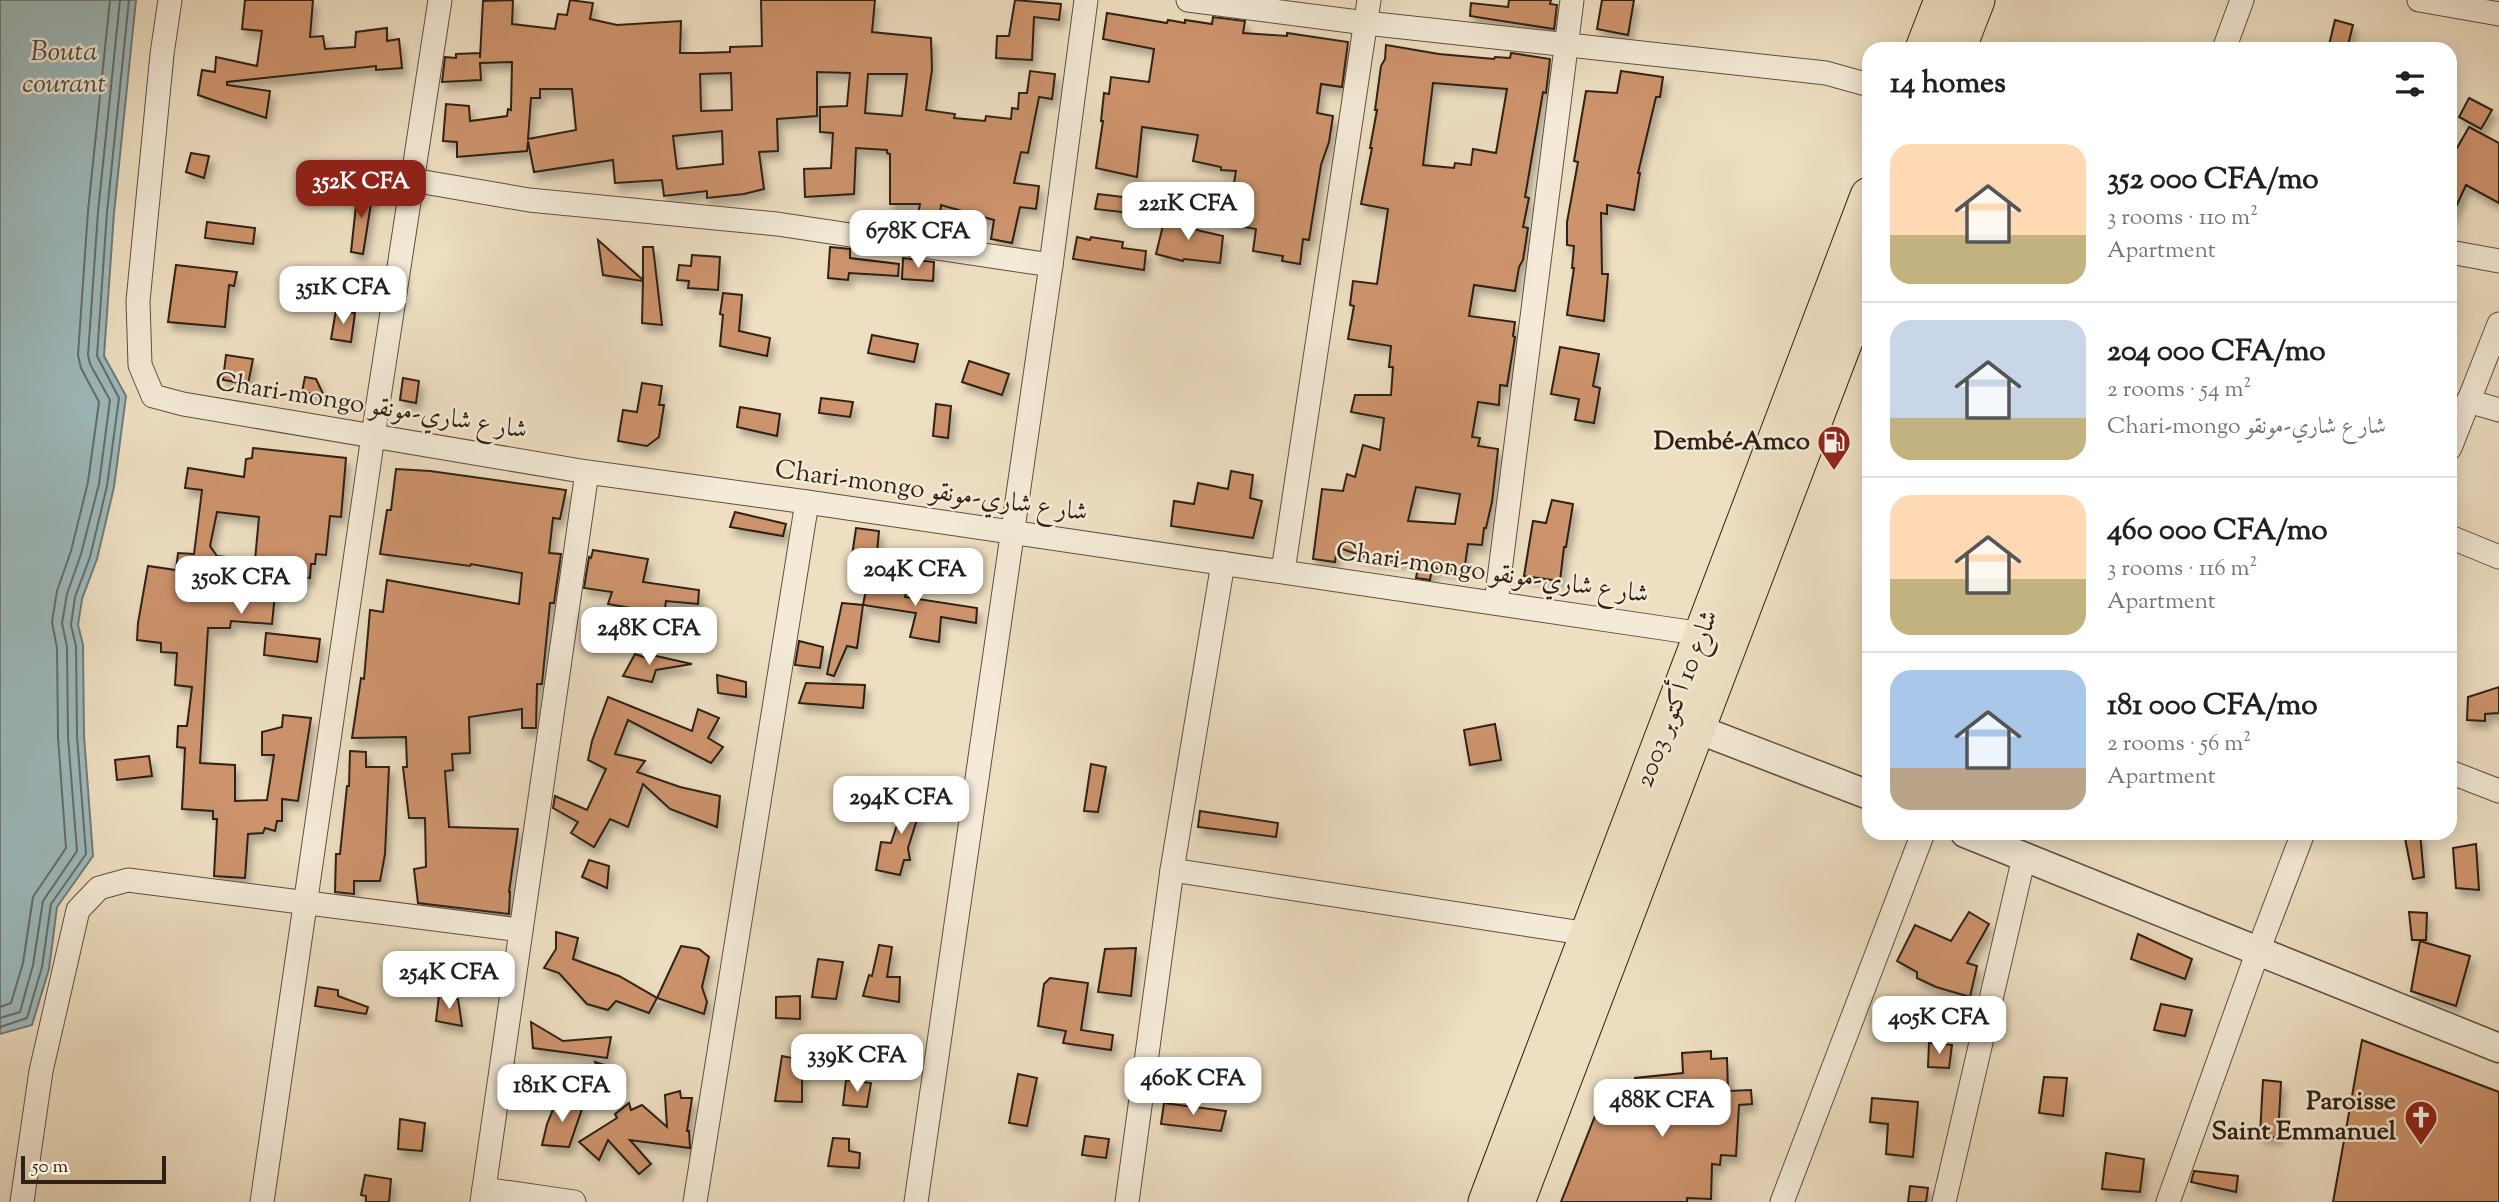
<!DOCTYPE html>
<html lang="en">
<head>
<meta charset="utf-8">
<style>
  :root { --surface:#fff; --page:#f2f2f2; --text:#202124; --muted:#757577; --line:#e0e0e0; --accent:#8f2418 }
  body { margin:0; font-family:"Sorts Mill Goudy",Amiri,serif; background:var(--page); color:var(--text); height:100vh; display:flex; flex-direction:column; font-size:26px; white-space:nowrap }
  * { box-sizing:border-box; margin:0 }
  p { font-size:23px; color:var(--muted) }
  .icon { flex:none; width:38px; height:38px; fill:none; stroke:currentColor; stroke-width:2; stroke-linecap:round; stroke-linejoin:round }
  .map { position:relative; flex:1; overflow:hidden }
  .side { position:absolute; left:1862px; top:42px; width:595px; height:798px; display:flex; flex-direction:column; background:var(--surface); border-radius:21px; box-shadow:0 4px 18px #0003 }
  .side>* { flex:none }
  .scale { position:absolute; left:21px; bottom:18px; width:145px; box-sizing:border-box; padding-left:7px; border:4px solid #2e2014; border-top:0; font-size:19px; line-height:24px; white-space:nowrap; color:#2e2014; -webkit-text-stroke:5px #f4ead7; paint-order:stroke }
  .price { position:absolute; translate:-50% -60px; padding:0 16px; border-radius:14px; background:#fff; color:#222; font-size:23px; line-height:46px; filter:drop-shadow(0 2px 4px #0008) }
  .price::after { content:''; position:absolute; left:50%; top:42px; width:21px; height:16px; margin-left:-10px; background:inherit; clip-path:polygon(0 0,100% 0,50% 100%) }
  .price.selected { background:var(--accent); color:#fff }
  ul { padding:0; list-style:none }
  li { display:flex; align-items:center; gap:21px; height:175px; padding:0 28px }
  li+li { border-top:2px solid var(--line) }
  li span { display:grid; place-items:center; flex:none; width:196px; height:140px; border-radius:21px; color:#555 }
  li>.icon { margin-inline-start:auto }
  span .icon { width:84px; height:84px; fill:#fffc; stroke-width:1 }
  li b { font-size:30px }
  h2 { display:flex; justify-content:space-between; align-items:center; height:84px; padding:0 28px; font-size:30px }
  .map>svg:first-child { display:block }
</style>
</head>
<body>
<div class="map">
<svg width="2499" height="1202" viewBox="0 0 2499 1202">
  <defs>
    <filter id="shadow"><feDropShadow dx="4" dy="7" stdDeviation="3.5" flood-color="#0004"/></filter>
  </defs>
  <rect width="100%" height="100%" fill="#eedfc2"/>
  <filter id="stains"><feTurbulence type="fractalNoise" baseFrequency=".00286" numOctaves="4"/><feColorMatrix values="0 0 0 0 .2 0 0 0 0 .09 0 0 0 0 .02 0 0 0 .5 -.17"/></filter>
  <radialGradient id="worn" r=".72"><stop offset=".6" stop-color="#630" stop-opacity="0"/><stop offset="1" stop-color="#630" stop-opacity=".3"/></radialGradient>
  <polygon fill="#9dbabd" stroke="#717c79" stroke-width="2" points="0,0 136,0 114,213 104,356 126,396 114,487 97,559 82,599 78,625 83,645 84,736 93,856 57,907 49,969 32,1025 0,1034"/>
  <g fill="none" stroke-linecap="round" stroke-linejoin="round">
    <g stroke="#666d68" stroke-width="2">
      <polyline points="0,1007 11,1003 23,963 33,897 66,848 58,737 57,648 52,622 57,591 71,551 88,482 99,402 81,368 78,355 88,211 110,0"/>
      <polyline points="0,1018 20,1012 33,965 43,901 77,851 68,737 67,647 62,623 67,594 81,554 99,484 110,400 90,364 88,355 98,212 120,0"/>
      <polyline points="0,1027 27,1018 42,967 51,904 86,854 77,736 76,646 71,625 75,597 90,557 107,486 119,398 97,356 107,212 129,0"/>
    </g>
  </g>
  <g fill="#cd936c" stroke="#2e2014" stroke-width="2" fill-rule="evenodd" filter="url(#shadow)">
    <polygon points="245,0 313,0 310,37 323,36 325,49 355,47 356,32 387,28 387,41 399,39 402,68 376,70 376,66 227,82 227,85 270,91 266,118 198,95 202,70 215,72 216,57 257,66 262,31 242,29"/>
    <path d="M 513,0 L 512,24 L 555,29 L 558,14 L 567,15 L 570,0 L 593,3 L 590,19 L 617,25 L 681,21 L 680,53 L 699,53 L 730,52 L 730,47 L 762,46 L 761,0 L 875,0 L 872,32 L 931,38 L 932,70 L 926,110 L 955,114 L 954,118 L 985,121 L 986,116 L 1011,119 L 1012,108 L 1018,109 L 1019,93 L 1027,93 L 1030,71 L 1055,74 L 1052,99 L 1039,97 L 1028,153 L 1021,152 L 1014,183 L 1039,186 L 1036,209 L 1020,207 L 1012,243 L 991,239 L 994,220 L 941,205 L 940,217 L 918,215 L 920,204 L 890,204 L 890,154 L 887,153 L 887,150 L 856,148 L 854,194 L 805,197 L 804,169 L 831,168 L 833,133 L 820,132 L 820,107 L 847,106 L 850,73 L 817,72 L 817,116 L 777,119 L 778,151 L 759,152 L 764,189 L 744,194 L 707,198 L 707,191 L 664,196 L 662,180 L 615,183 L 613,160 L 534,172 L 528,141 L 527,151 L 457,157 L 457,142 L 443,141 L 446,104 L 469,106 L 470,121 L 507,116 L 508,109 L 511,110 L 512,62 L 480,63 L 481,80 L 442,82 L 445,57 L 456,58 L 456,54 L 480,53 L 480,58 L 483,1 ZM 731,73 L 732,110 L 701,111 L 700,74 ZM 868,74 L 907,74 L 902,116 L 865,113 ZM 540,89 L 572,89 L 576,130 L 528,139 L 531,98 L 540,98 ZM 722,131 L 723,164 L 677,169 L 673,136 Z"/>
    <polygon points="1015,0 1061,4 1059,20 1034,17 1032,60 996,58 997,36 1009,36"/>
    <polygon points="1509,0 1551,0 1550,4 1557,5 1554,29 1470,16 1471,3 1508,7"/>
    <polygon points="1602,0 1634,0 1628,35 1597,29"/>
    <polygon points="1107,13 1167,23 1168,20 1185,23 1185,20 1212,24 1213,17 1245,21 1243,33 1287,36 1287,33 1348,42 1342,87 1321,84 1317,113 1333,116 1329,142 1321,165 1309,240 1303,239 1300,264 1282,261 1283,256 1253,251 1256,229 1227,224 1236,171 1221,170 1221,167 1193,161 1198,135 1142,127 1137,177 1096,168 1103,121 1101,121 1104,93 1109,94 1111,77 1149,82 1154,49 1103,39"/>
    <polygon points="2335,20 2353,25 2347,49 2328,49"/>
    <path d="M 1386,45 L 1439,54 L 1494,59 L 1495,57 L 1510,58 L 1511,53 L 1550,59 L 1546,93 L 1543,92 L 1525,197 L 1529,198 L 1523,227 L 1528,228 L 1523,260 L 1519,267 L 1515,291 L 1474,285 L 1469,316 L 1515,322 L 1513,336 L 1515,337 L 1507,386 L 1500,385 L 1499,405 L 1478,402 L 1472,437 L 1480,438 L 1478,446 L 1498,449 L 1492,502 L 1486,528 L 1484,528 L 1482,545 L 1468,544 L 1464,572 L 1432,568 L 1430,580 L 1416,578 L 1419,563 L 1371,559 L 1337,547 L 1335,562 L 1313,559 L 1322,489 L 1343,491 L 1347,474 L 1355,477 L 1363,445 L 1380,450 L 1384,418 L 1351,412 L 1355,395 L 1391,395 L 1393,367 L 1389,367 L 1391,346 L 1348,339 L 1354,306 L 1350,305 L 1353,281 L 1377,284 L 1388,209 L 1361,204 L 1372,148 L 1370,148 L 1377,110 L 1375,110 L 1381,66 L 1385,59 ZM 1433,83 L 1507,89 L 1496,153 L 1473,149 L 1471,165 L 1455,163 L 1454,168 L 1423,165 ZM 1416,487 L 1460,494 L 1455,524 L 1408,521 Z"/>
    <polygon points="1621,71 1663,77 1660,97 1656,97 1638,173 1640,173 1634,210 1607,205 1607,214 1601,213 1602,274 1608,274 1604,321 1567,315 1574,268 1572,268 1574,246 1567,245 1567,222 1578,162 1574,161 1586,91 1617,93"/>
    <polygon points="2469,98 2492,110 2481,129 2459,117"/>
    <polygon points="2469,127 2499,143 2499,203 2466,185 2450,220 2450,160"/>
    <polygon points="191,153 209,156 204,178 186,172"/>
    <polygon points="358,187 373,191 363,254 351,252"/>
    <polygon points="1098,194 1132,198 1130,213 1095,209"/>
    <polygon points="1166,213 1190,218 1188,228 1223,236 1220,263 1184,259 1183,261 1156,254"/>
    <polygon points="207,222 255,228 253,244 205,238"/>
    <polygon points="1077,237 1090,240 1091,237 1123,242 1122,248 1146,251 1144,270 1073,259"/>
    <polygon points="598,240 643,280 643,247 653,247 662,325 642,323 643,281 603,275"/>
    <polygon points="830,247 850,249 850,258 899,264 898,276 849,273 848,280 828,278"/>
    <polygon points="692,255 720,257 718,290 688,288 689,281 677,280 679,265 691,266"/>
    <polygon points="903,258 934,262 933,281 902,279"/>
    <polygon points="176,265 237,272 234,286 229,285 225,327 168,322"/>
    <polygon points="723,293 742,295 739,331 770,338 767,356 720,346 723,315 720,314"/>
    <polygon points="336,310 355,313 351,342 331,339"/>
    <polygon points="872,335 918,344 914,362 868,353"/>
    <polygon points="1560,347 1599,354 1593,386 1600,388 1594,423 1575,420 1579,399 1551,394"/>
    <polygon points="226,355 253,359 248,384 223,380"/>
    <polygon points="969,361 1009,374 1002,395 962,382"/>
    <polygon points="305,377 316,379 324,396 302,392"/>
    <polygon points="403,378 419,381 416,403 400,400"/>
    <polygon points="642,383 662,386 659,405 664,405 659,437 647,446 618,441 623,410 637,412"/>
    <polygon points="821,398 853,402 850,417 819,413"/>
    <polygon points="936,404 951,406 948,438 933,436"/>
    <polygon points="740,407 780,414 777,436 737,427"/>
    <path d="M 253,448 L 346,458 L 341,517 L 330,516 L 326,555 L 316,554 L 315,564 L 311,564 L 310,578 L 283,576 L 282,584 L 276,583 L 272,624 L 231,621 L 230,628 L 208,628 L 200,763 L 235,765 L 235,801 L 267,800 L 274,755 L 262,755 L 262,732 L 282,727 L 283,715 L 311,718 L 298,801 L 282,799 L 282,821 L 277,821 L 275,831 L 265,828 L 263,833 L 248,834 L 245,878 L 214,876 L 217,819 L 213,819 L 213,811 L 182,809 L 185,748 L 177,747 L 178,726 L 187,726 L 192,687 L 175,685 L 177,653 L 161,652 L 161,643 L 137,640 L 138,623 L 148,566 L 176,570 L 178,553 L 194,554 L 202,490 L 185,488 L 188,468 L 244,477 L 246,459 L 252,458 ZM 217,512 L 259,517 L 255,560 L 217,556 L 210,546 Z"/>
    <polygon points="396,469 430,471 566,490 560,519 553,518 549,553 561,554 554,603 550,603 542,684 537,684 536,728 522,728 522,709 469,717 470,753 452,754 453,770 445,771 449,827 518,829 509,892 510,892 509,914 418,903 414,869 426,867 425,818 409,818 403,767 407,767 406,737 352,738 361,678 364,679 370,610 383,612 387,580 519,604 522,573 471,564 470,566 380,554 387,510 391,510"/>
    <polygon points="1231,471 1253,475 1250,498 1262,501 1253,538 1171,526 1174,501 1194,504 1198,483 1228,489"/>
    <polygon points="1552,500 1573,504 1566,547 1564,547 1560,581 1524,576 1533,521 1546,523"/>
    <polygon points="735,512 786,524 783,536 730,527"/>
    <polygon points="856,528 879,531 875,574 850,570"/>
    <polygon points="593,550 648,559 643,582 699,590 698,604 666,601 664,614 608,604 612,592 584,588 589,557 591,558"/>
    <polygon points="869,575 889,576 888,583 907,586 905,597 977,608 976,623 941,617 939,642 910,637 916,613 863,605"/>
    <polygon points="842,603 863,605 857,648 847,646 834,676 827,674"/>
    <polygon points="266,633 320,639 317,662 264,655"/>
    <polygon points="799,641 823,647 820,668 795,665"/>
    <polygon points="635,654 646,658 647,654 692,664 656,670 652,682 623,676"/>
    <polygon points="717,675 746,682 746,697 718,693"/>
    <polygon points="806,683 865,685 863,708 799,703"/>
    <polygon points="2499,687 2499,713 2485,714 2485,721 2467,720 2468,697"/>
    <polygon points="608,697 692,731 698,709 719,718 708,738 723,747 711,763 628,720 615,754 645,761 637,772 680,787 720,796 717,827 670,809 643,784 628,827 610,819 594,847 571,833 578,822 553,808 555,796 587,810 606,769 588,760 592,741"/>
    <polygon points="1495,724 1501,760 1470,765 1464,730"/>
    <polygon points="350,751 366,752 366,767 389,767 385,854 380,881 354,881 354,894 335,892 336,854 340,854 347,786 349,786"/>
    <polygon points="149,756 152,776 117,780 115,760"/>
    <polygon points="1091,764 1106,767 1098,812 1084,811"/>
    <polygon points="910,786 925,794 908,848 910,860 904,860 900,875 876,870 881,842 891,843"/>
    <polygon points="1200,811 1278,823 1276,837 1198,827"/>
    <polygon points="2404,833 2420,833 2424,877 2413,879"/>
    <polygon points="2476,844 2479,890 2456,888 2453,848"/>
    <polygon points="589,860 609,866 607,888 582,877"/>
    <polygon points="1969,912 1989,924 1967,963 1977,966 1970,997 1936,987 1917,978 1917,972 1897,961 1915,925 1951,941"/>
    <polygon points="2409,912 2427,913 2426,940 2412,940"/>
    <polygon points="556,932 578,938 573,959 619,976 657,998 649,1013 616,1001 608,1010 587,1004 559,973 544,968 556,949"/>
    <polygon points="2138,934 2192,959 2185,979 2131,959"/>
    <polygon points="2420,941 2470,956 2456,1006 2411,991"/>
    <polygon points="879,945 892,947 887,977 900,977 899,1002 863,996 869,975 872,976"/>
    <polygon points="681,946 699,949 709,957 702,987 707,1002 704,1014 657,998"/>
    <polygon points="1136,948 1131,996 1098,992 1105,949"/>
    <polygon points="818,959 843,962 836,999 812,997"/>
    <polygon points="1050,978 1088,983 1081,1030 1113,1035 1111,1050 1063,1043 1066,1031 1038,1026 1044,984"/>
    <polygon points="318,987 338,990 338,996 368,1007 366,1014 315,1006"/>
    <polygon points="439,996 458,999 462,1026 436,1021"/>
    <polygon points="800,996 800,1019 776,1018 776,997"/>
    <polygon points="2161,1004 2192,1010 2185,1036 2154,1030"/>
    <polygon points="531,1022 563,1041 611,1037 607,1058 533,1048"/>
    <polygon points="2362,1040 2499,1092 2499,1202 2333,1202"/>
    <polygon points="1929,1043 1952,1045 1949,1068 1928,1067"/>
    <polygon points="1711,1051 1711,1059 1727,1058 1728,1091 1751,1090 1752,1104 1739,1105 1736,1156 1721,1155 1720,1165 1712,1164 1711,1199 1687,1198 1687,1202 1561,1202 1595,1116 1638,1112 1635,1078 1683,1073 1682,1053"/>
    <polygon points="782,1056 802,1060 802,1102 775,1101"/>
    <polygon points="595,1062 621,1070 610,1100"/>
    <polygon points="1018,1074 1037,1078 1027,1126 1009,1123"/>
    <polygon points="2044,1077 2067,1078 2063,1116 2039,1113"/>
    <polygon points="846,1080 871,1083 867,1107 843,1105"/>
    <polygon points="2263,1080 2281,1082 2278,1138 2260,1135"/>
    <polygon points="680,1091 681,1098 692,1098 687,1131 689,1131 690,1148 630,1140 651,1164 639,1174 608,1140 599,1160 579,1142 617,1118 615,1114 629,1103 631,1110 642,1105 667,1127 665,1095"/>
    <polygon points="558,1097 583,1106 569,1147 542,1145 547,1124"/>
    <polygon points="1872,1098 1918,1102 1913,1157 1886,1154 1888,1124 1870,1122"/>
    <polygon points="1164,1103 1226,1111 1221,1131 1161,1124"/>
    <polygon points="400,1119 425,1123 422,1151 398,1149"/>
    <polygon points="1085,1136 1109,1139 1106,1158 1082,1155"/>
    <polygon points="833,1138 849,1139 849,1151 860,1153 859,1168 828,1166"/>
    <polygon points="2106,1153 2144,1159 2140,1192 2102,1189"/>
    <polygon points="2194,1171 2238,1176 2236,1192 2191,1182"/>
    <polygon points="365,1175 391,1179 389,1202 366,1202 366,1196 361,1195"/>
    <polygon points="1910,1186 1928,1188 1926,1202 1908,1202"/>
  </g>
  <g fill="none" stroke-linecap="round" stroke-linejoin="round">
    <defs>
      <g id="minor">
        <polyline points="170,0 162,54 138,301 140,365 153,396 183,404 587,472 807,502 1703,634"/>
        <polyline points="1188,0 1366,23 1826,73 1869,85"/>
        <polyline points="2419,0 2499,14"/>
        <polyline points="2224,49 2242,0"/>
        <polyline points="412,180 529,200 777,224 1051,265"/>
        <polyline points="2450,252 2499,261"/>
        <polyline points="2468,401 2499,410"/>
        <polyline points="2450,448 2499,324"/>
        <polyline points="2450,537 2499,557"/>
        <polyline points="1283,571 1369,0"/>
        <polyline points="1496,603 1572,0"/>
        <polyline points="2450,772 2499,791"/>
        <polyline points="1172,870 1589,934"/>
        <polyline points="484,1189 574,1202"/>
        <polyline points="22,1202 41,1071 78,910 99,888 128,880 520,930"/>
        <polyline points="262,1202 373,436 440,0"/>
        <polyline points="482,1202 587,472"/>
        <polyline points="695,1202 807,502"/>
        <polyline points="916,1202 1051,265 1086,0"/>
        <polyline points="1127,1202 1172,870 1223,563"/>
        <polyline points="1782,1202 1923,833"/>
        <polyline points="1944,1202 2024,857"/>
        <polyline points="2168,1202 2258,951 2303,833"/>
      </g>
      <g id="tertiary">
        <polyline points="1679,722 1869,795"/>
        <polyline points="1965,833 2499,1048"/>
      </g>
      <g id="trunk">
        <polyline points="1924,49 1943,0"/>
        <polyline points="1957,49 1976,0"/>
        <polyline points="1487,1202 1869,196"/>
        <polyline points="1516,1202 1869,275"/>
      </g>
    </defs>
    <use href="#minor" stroke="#5e5040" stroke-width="25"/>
    <use href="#tertiary" stroke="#5e5040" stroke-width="31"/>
    <use href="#trunk" stroke="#2e2014" stroke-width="39"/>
    <use href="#minor" stroke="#f4ead7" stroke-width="23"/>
    <use href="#tertiary" stroke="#f4ead7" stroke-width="28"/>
    <use href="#trunk" stroke="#eedfc2" stroke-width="37"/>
  </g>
  <defs>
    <symbol id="fuel-pin" viewBox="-11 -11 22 30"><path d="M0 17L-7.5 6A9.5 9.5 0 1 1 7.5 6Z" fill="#8f2418" stroke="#f4ead7"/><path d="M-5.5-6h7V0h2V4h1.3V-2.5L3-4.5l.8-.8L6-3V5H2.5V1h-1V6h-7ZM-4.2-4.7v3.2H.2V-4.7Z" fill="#fff"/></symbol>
    <symbol id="church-pin" viewBox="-11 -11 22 30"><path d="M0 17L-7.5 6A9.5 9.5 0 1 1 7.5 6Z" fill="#8f2418" stroke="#f4ead7"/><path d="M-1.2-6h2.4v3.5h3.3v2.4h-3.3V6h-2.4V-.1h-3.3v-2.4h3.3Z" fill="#fff"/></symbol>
  </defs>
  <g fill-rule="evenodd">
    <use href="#fuel-pin" x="1815" y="423" width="38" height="52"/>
    <use href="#church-pin" x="2402" y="1098" width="38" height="52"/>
  </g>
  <g text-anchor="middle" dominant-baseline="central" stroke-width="5" stroke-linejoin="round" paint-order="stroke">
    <g font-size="26" fill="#2e2014" stroke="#f4ead7">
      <text transform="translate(371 407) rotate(9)">Chari-mongo شار ع شاري-مونقو</text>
      <text transform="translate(931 492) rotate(8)">Chari-mongo شار ع شاري-مونقو</text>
      <text transform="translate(1492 574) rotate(8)">Chari-mongo شار ع شاري-مونقو</text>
      <text transform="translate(1678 699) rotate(-69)">شارع 10 أكتوبر 2003</text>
    </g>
    <g font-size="26" font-weight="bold" fill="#2e2014" stroke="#f4ead7" text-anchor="end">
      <text x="1810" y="442">Dembé-Amco</text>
      <text x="2396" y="1102">Paroisse<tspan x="2396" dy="30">Saint Emmanuel</tspan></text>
    </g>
    <g font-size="28" font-style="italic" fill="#4f4e47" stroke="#f4ead7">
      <text x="64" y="53">Bouta<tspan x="64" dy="32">courant</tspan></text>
    </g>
  </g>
  <rect width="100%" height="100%" filter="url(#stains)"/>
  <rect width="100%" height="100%" fill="url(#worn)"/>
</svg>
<div class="scale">50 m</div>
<b class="price selected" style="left:361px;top:220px">352K CFA</b>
<b class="price" style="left:1188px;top:242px">221K CFA</b>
<b class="price" style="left:918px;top:270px">678K CFA</b>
<b class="price" style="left:343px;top:326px">351K CFA</b>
<b class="price" style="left:915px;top:608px">204K CFA</b>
<b class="price" style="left:241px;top:616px">350K CFA</b>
<b class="price" style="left:649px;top:667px">248K CFA</b>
<b class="price" style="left:901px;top:836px">294K CFA</b>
<b class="price" style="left:449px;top:1011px">254K CFA</b>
<b class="price" style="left:1939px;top:1056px">405K CFA</b>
<b class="price" style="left:857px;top:1094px">339K CFA</b>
<b class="price" style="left:1193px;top:1117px">460K CFA</b>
<b class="price" style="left:562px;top:1124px">181K CFA</b>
<b class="price" style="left:1662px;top:1139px">488K CFA</b>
<section class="side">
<h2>14 homes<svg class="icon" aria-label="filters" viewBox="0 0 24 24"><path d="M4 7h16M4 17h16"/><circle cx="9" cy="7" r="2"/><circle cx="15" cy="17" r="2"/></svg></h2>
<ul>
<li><span style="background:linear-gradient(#ffd9b3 65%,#c2b280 0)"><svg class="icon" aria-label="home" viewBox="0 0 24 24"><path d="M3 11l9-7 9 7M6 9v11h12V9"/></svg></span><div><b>352 000 CFA/mo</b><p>3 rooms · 110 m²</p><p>Apartment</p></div></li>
<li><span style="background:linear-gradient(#c9d6e8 70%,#c2b280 0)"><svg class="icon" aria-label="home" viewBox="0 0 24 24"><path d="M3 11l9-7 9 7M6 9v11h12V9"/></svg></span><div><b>204 000 CFA/mo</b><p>2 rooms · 54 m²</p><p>Chari-mongo شار ع شاري-مونقو</p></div></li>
<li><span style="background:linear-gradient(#ffd9b3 60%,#c2b280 0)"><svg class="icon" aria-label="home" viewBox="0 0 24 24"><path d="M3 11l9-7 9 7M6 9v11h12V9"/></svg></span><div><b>460 000 CFA/mo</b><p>3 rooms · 116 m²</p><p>Apartment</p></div></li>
<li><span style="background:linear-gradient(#a9c7e8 70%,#b9a48a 0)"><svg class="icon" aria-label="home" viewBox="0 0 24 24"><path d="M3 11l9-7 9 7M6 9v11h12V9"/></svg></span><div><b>181 000 CFA/mo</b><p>2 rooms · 56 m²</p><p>Apartment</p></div></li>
</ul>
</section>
</div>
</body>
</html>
